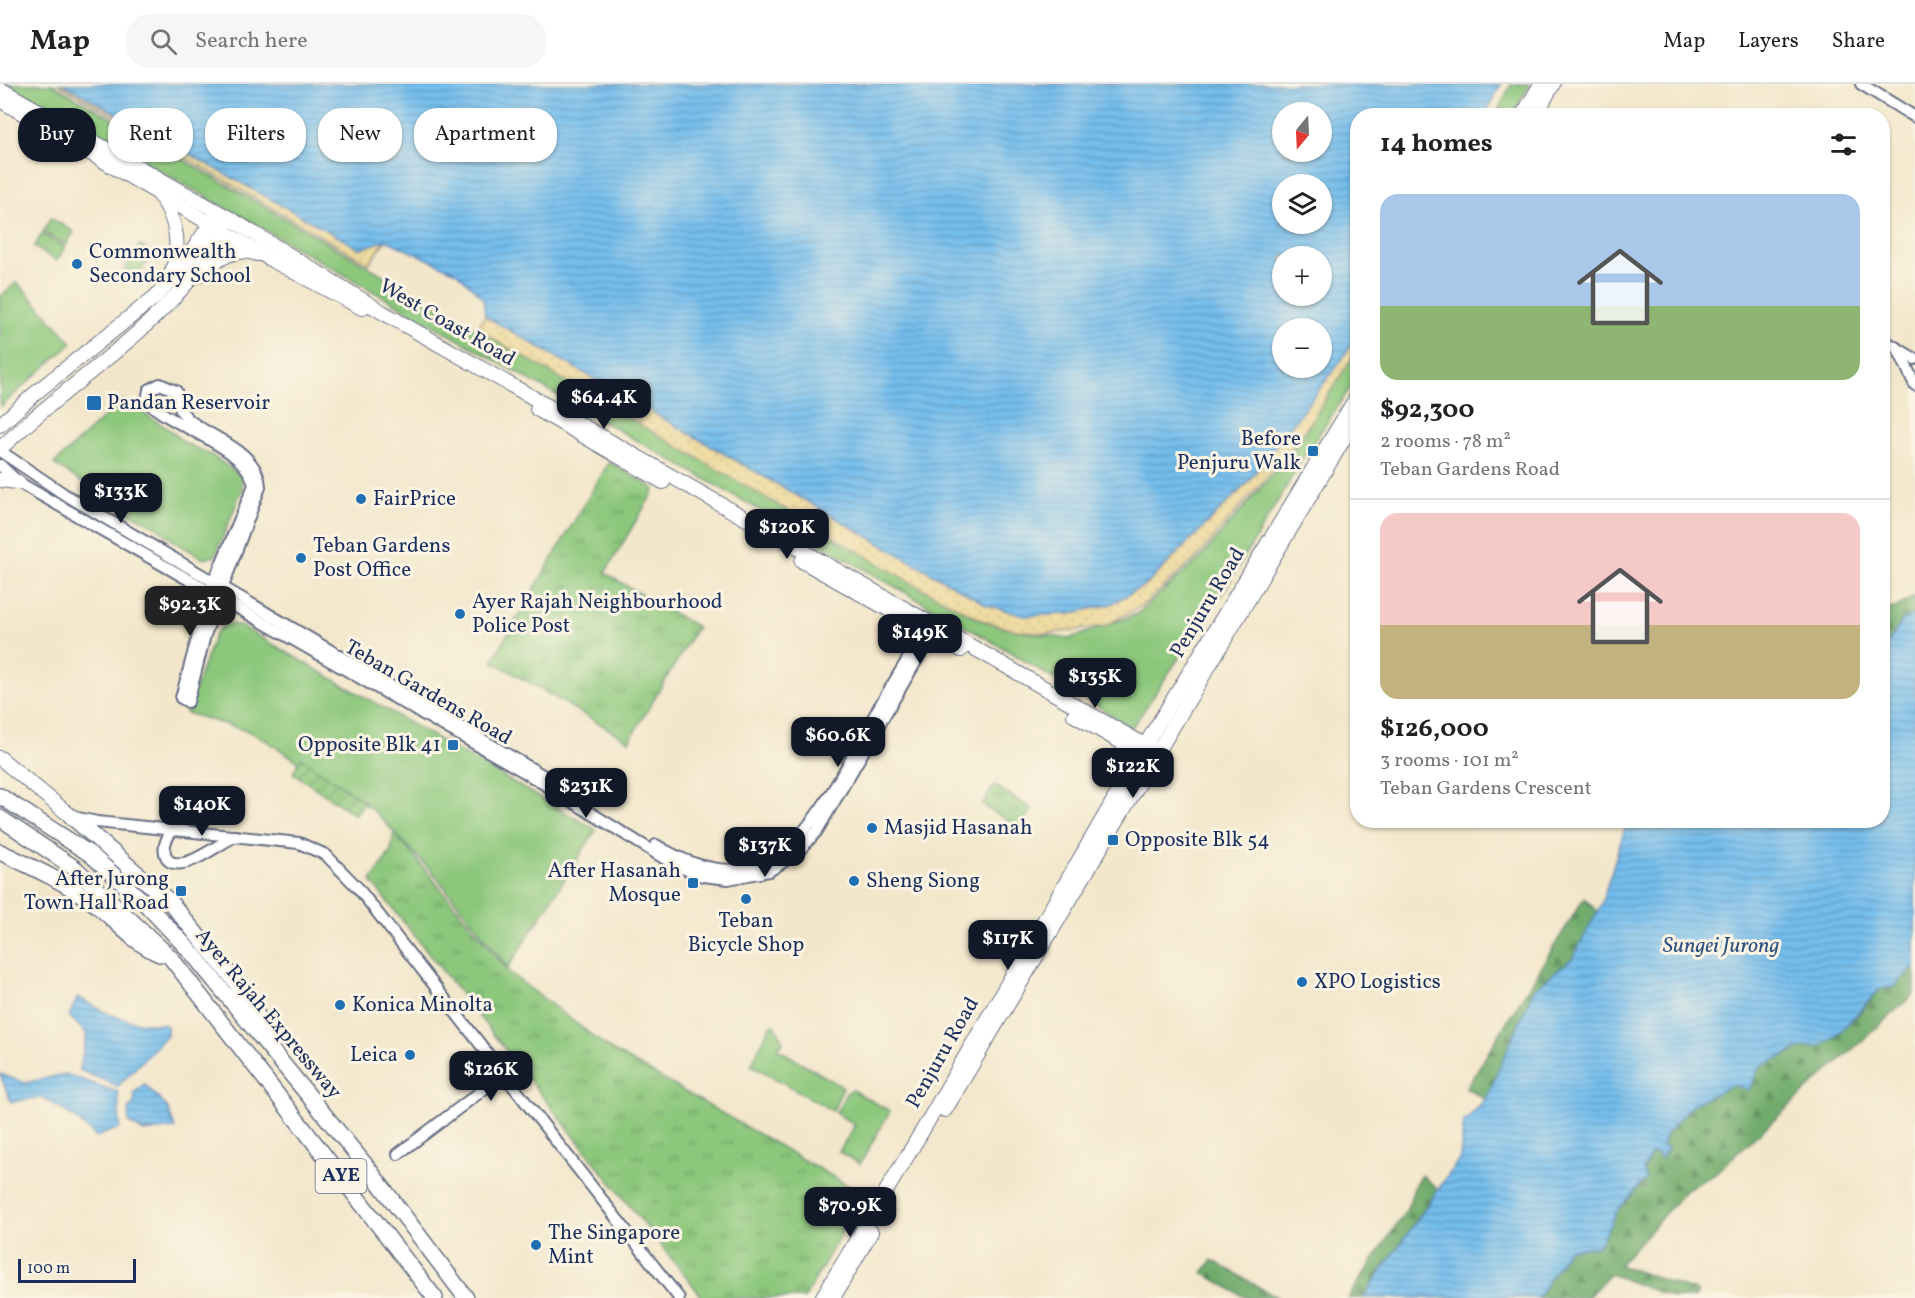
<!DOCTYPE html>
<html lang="en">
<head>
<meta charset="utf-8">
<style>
  :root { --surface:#fff; --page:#f6f6f6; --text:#202124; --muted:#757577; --line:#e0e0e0; --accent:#111827 }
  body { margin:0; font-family:Vollkorn,serif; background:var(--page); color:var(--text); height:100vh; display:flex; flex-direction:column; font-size:22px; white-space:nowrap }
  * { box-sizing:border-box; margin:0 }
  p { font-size:20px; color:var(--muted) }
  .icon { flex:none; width:33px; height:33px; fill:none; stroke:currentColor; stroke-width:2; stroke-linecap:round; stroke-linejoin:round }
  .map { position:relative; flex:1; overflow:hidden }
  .drawer { position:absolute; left:1350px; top:24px; width:540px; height:720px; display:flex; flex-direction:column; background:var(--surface); border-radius:24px; box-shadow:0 2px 4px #0004 }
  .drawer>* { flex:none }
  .guide { position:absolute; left:18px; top:24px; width:570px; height:54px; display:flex; gap:12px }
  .needle { width:39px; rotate:198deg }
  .tools { position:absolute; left:1272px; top:18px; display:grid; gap:12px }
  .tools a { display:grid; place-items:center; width:60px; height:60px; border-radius:50%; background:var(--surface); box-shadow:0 2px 4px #0004; font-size:30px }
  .scale { position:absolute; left:18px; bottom:15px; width:118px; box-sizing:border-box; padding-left:6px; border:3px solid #1b2f5e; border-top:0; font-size:16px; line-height:21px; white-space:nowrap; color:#1b2f5e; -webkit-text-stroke:4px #fcf5e5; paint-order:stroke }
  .price { position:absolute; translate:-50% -51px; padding:0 14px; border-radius:12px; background:var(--accent); color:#fff; font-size:20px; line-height:39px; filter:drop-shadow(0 2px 3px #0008) }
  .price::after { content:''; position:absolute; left:50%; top:36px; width:18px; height:14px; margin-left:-9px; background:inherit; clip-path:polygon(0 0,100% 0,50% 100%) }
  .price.active { background:#222; color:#fff }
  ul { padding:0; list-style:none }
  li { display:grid; align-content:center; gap:12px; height:318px; padding:0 30px }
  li+li { border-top:2px solid var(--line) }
  li span { display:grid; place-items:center; height:186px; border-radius:18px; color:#555 }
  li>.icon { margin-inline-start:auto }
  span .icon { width:108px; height:108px; fill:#fffc; stroke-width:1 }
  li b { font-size:26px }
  h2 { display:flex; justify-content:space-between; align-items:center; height:72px; padding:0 30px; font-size:26px }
  .pill { padding:0 21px; border-radius:24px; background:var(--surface); box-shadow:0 2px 4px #0004; font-size:21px; line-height:54px }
  .pill.active { background:var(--accent); color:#fff }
  header { display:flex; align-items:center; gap:36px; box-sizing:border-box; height:84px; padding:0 30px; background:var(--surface); border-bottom:2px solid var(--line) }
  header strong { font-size:28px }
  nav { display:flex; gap:33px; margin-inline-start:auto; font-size:21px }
  .search { width:420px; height:54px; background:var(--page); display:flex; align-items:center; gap:15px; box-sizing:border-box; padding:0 21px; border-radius:24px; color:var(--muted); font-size:22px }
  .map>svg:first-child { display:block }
</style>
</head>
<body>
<header>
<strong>Map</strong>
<div class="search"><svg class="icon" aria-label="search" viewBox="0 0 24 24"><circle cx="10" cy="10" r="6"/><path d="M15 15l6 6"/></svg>Search here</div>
<nav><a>Map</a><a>Layers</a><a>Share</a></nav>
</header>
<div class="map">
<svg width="1915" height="1214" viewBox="0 0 1915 1214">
  <defs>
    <pattern id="forest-firs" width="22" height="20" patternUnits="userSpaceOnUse" patternTransform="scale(1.5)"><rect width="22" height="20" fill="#71ac6c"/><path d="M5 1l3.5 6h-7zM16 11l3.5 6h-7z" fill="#5c8c5c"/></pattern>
    <pattern id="sand-dots" width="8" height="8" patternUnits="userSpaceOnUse" patternTransform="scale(1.5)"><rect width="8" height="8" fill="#eeda9e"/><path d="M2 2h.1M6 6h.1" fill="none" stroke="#ccbb8a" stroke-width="1.8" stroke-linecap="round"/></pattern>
    <pattern id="park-tufts" width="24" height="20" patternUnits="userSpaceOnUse" patternTransform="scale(1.5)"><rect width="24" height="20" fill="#8cc77c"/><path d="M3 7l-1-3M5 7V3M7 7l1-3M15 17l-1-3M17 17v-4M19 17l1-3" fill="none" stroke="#72a269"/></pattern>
    <pattern id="garden-furrows" width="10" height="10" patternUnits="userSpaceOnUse" patternTransform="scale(1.5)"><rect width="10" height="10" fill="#8cc77c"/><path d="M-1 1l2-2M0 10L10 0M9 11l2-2" fill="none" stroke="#72a269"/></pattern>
    <pattern id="water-rules" width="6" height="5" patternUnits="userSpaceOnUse" patternTransform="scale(1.5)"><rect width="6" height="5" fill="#74beed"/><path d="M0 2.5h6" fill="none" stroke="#5e9bc3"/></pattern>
  </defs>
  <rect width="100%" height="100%" fill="#fcf5e5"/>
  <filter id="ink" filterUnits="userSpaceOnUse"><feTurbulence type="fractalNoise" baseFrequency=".0167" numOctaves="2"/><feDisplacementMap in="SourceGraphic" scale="12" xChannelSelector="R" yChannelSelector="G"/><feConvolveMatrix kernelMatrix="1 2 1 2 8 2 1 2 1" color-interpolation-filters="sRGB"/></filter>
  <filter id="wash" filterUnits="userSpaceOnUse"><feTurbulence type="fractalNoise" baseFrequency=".008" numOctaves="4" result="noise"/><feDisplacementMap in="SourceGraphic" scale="24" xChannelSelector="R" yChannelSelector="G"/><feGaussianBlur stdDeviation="1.35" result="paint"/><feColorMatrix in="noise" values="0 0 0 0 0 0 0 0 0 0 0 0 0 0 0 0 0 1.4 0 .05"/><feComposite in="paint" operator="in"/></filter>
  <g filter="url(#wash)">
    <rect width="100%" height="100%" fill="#f3e7cb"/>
    <g fill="#8cc77c" stroke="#547b6d" stroke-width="1.5">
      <polygon points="7,0 52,0 981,536 1009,545 1069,555 1137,530 1201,473 1294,365 1357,266 1357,294 1305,371 1229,499 1132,644 1014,570"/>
      <polygon points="1511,0 1530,0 1512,31 1496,31"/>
      <polygon points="51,134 74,148 66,161 43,148"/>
      <polygon points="42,150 65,163 57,177 34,163"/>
      <polygon points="139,161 152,169 136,195 123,188"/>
      <polygon points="17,198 72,259 0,323 0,213"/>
      <polygon points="122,316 169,345 185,359 213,372 241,392 242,406 215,472 204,475 175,458 157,443 121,424 54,380"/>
      <polygon points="226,539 241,542 596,746 508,884 435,791 373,726 267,657 248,647 186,629 215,550"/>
      <polygon points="775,940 783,958 778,965 843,1003 833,1027 751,981 770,942"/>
      <polygon points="852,1006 890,1027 860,1080 839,1068 855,1041 836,1029 847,1008"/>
    </g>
    <g fill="url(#forest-firs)" stroke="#466e65" stroke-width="1.5">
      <polygon points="1915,511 1915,530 1904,535 1883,566 1883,526 1898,523"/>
      <polygon points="1584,814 1598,828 1573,874 1534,905 1486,1016 1466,1004"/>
      <polygon points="1915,883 1915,909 1713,1091 1687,1105 1619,1181 1698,1208 1695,1214 1673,1214 1610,1190 1587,1214 1538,1214 1568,1165 1598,1162 1618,1126 1635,1108 1652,1068 1662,1074 1662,1062 1666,1050 1693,1019 1733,1001 1758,983 1803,963 1820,962 1859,930 1881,904 1893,903"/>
      <polygon points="1422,1091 1438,1106 1363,1214 1348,1214 1407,1125 1415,1101"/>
      <polygon points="1212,1176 1278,1214 1246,1214 1203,1189"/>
    </g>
    <g fill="url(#sand-dots)" stroke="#84847e" stroke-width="1.5">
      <polygon points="58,0 63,0 386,156 369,180"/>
      <polygon points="485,232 987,521 1068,530 1111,520 1147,500 1247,399 1341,277 1357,250 1358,265 1301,353 1197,473 1146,519 1106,542 1045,550 1009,545 981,536 912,499 476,245"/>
    </g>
    <g fill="url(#park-tufts)" stroke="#547b6d" stroke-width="1.5">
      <polygon points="609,378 655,405 605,489 697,543 629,657 492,577"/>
      <polygon points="994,701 1032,725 1020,744 982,721"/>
      <polygon points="394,748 511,890 610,965 863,1110 805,1214 703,1214 371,797 391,767"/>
    </g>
    <polygon fill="url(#garden-furrows)" stroke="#547b6d" stroke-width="1.5" points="301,674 365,718 355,731 293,689"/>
    <g fill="url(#water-rules)" stroke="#4876a6" stroke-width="1.5" fill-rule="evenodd">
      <path d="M 63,0 L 1501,0 L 1485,31 L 1358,32 L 1357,250 L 1341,277 L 1247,399 L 1147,500 L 1111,520 L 1068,530 L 1025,532 L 987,521 L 485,232 L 483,214 L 456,188 L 386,156 L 360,165 ZM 1282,28 L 1322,28 L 1322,68 L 1282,68 ZM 1282,100 L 1322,100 L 1322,140 L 1282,140 ZM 1322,172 L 1322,212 L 1282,212 L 1282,172 ZM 1282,244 L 1322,244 L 1322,284 L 1282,284 Z"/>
      <polygon points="1915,530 1915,883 1893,903 1881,904 1836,952 1820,962 1803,963 1759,983 1749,1006 1733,1001 1693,1020 1666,1050 1662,1062 1668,1065 1662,1074 1652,1069 1643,1085 1646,1095 1618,1126 1598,1162 1568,1165 1538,1214 1363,1214 1460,1074 1464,1038 1486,1015 1534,905 1573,874 1601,821 1625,744 1652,736 1882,736 1883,566 1904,535"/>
      <path d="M 78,913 C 99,926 120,937 145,939 C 154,941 158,938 167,942 L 167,951 L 118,1002 L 79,986 L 87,950 L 69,932 Z"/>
      <polygon points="0,990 25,999 65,990 118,1008 120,1044 96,1053 74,1033 43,1013 11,1018"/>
      <polygon points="144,1000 167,1023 175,1044 144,1048 129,1039 128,1026 135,1017 134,1009"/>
    </g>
  </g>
  <g filter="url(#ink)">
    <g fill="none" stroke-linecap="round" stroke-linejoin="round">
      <defs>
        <g id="minor">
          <polyline points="1861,0 1915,33"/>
          <polyline points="1882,255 1915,275"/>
          <polyline points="1898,265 1915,301"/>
          <path d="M 160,300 L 176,307 L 181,327 L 188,335 C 213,356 258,366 260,403 L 205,551 L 188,618 L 181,614 L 210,507 L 254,401 C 247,362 174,345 147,317 L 149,306 Z"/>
          <polyline points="0,367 64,410 551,696"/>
          <polyline points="0,381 18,398 526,689 675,781 703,792 728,795 769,787 797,769 817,747 935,545"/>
          <polyline points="73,733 97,738 299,759 326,771 358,804 679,1214"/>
          <path d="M 173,745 C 166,755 160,766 169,777 C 187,788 218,759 236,752"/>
          <path d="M 656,761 C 687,780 727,795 764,779 C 812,759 854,669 879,623 C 895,596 912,568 928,541"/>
          <polyline points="398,1070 504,990"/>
        </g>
        <g id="major">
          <polyline points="0,5 229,134 382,228 1157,668"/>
          <polyline points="0,16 270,175 362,224"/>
          <polyline points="1522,32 1541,0"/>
          <polyline points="1535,32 1553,0"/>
          <path d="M 160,112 C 178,136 181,166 170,193"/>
          <path d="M 197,192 C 215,178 233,161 257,170"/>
          <polyline points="537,325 663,398"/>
          <polyline points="0,341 39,306 155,213 179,187 215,133"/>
          <path d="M 0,365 C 59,307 132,263 186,200 C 201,182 213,159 226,139"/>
          <polyline points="0,396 18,398"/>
          <polyline points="802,477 961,566"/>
          <polyline points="1074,631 1152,676"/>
          <polyline points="0,674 72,733"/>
          <polyline points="945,1026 1358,331"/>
          <polyline points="822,1214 924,1044 1152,650 1358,311"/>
          <polyline points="833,1214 871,1148"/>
        </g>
        <g id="highway">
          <polyline points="0,712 90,770 144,818 192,869 367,1083 466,1214"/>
          <polyline points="72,733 170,818 235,897 269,950"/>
          <polyline points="0,734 76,785 171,874 435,1214"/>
          <path d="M 0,768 C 32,783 65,798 94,819 C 116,836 134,860 160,870"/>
        </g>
      </defs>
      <use href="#minor" stroke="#676f84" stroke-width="14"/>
      <use href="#major" stroke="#676f84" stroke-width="16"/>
      <use href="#highway" stroke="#676f84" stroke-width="18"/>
      <use href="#minor" stroke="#fff" stroke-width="10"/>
      <use href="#major" stroke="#fff" stroke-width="14"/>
      <use href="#highway" stroke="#fff" stroke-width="15"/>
    </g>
  </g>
  <g fill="#1f6fb2" stroke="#fcf5e5" stroke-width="2">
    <circle cx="77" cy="180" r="6"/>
    <rect x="86" y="311" width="16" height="16" rx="3"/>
    <rect x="1307" y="361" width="12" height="12" rx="3"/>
    <circle cx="361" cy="415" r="6"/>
    <circle cx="301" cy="474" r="6"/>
    <circle cx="460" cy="530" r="6"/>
    <rect x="447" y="655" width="12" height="12" rx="3"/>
    <circle cx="872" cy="744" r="6"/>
    <rect x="1107" y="750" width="12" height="12" rx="3"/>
    <circle cx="854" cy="797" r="6"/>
    <rect x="687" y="793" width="12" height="12" rx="3"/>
    <rect x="175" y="801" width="12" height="12" rx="3"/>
    <circle cx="746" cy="815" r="6"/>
    <circle cx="1302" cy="898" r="6"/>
    <circle cx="340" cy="921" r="6"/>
    <circle cx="410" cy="971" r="6"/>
    <circle cx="536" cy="1161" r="6"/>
  </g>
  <g text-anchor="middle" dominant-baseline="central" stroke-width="6" stroke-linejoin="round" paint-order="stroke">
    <rect fill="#fcf5e5" stroke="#5e6a86" stroke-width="1.5" x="315.5" y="1075" width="51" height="34" rx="4.5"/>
    <g font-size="20" font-weight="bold" fill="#1b2f5e">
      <text x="341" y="1092">AYE</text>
    </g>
    <g font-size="21" fill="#1b2f5e" stroke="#fcf5e5" text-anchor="start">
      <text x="89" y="168">Commonwealth<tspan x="89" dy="24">Secondary School</tspan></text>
      <text x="107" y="319">Pandan Reservoir</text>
      <text x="1301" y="355" text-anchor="end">Before<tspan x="1301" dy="24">Penjuru Walk</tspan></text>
      <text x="373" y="415">FairPrice</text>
      <text x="313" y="462">Teban Gardens<tspan x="313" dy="24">Post Office</tspan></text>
      <text x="472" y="518">Ayer Rajah Neighbourhood<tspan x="472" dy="24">Police Post</tspan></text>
      <text x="441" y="661" text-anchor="end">Opposite Blk 41</text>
      <text x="884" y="744">Masjid Hasanah</text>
      <text x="1125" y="756">Opposite Blk 54</text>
      <text x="681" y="787" text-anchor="end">After Hasanah<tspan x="681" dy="24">Mosque</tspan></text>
      <text x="169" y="795" text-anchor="end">After Jurong<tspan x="169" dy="24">Town Hall Road</tspan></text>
      <text x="866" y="797">Sheng Siong</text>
      <text x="746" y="837" text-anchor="middle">Teban<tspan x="746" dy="24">Bicycle Shop</tspan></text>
      <text x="1314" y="898">XPO Logistics</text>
      <text x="352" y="921">Konica Minolta</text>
      <text x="398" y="971" text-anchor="end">Leica</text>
      <text x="548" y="1149">The Singapore<tspan x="548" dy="24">Mint</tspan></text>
    </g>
    <g font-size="21" fill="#1b2f5e" stroke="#fcf5e5">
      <text transform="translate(447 239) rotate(30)">West Coast Road</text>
      <text transform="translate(1208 519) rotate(-59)">Penjuru Road</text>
      <text transform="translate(428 609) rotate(30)">Teban Gardens Road</text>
      <text transform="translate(268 930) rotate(50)">Ayer Rajah Expressway</text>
      <text transform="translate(943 969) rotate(-60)">Penjuru Road</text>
    </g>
    <g font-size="22" font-style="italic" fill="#315382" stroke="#fcf5e5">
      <text x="1721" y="862">Sungei Jurong</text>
    </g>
  </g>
</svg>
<div class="tools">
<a><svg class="needle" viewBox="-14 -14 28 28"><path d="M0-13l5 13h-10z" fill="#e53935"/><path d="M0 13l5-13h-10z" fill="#757577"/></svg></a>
<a><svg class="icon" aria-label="layers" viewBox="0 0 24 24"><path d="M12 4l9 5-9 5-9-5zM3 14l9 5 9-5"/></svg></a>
<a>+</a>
<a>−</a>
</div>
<div class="scale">100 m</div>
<b class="price" style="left:604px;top:346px">$64.4K</b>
<b class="price" style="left:121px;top:440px">$133K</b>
<b class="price" style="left:787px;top:476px">$120K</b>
<b class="price active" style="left:190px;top:553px">$92.3K</b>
<b class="price" style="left:920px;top:581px">$149K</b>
<b class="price" style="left:1095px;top:625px">$135K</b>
<b class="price" style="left:838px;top:684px">$60.6K</b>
<b class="price" style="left:1133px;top:715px">$122K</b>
<b class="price" style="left:586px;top:735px">$231K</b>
<b class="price" style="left:202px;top:753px">$140K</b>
<b class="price" style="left:765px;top:794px">$137K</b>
<b class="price" style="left:1008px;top:887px">$117K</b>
<b class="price" style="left:491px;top:1018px">$126K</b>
<b class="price" style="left:850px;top:1154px">$70.9K</b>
<div class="guide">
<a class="pill active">Buy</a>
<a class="pill">Rent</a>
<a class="pill">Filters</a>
<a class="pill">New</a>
<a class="pill">Apartment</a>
</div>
<section class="drawer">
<h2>14 homes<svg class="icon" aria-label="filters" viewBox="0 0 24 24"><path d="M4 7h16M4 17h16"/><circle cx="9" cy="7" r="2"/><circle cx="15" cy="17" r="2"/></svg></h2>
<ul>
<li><span style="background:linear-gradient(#a9c7e8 60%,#8fb573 0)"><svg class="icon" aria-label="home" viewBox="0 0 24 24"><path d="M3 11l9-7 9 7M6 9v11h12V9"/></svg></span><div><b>$92,300</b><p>2 rooms · 78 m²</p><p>Teban Gardens Road</p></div></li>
<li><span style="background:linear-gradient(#f6c9c9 60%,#c2b280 0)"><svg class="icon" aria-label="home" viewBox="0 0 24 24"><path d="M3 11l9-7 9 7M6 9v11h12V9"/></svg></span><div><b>$126,000</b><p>3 rooms · 101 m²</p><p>Teban Gardens Crescent</p></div></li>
</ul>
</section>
</div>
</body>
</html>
